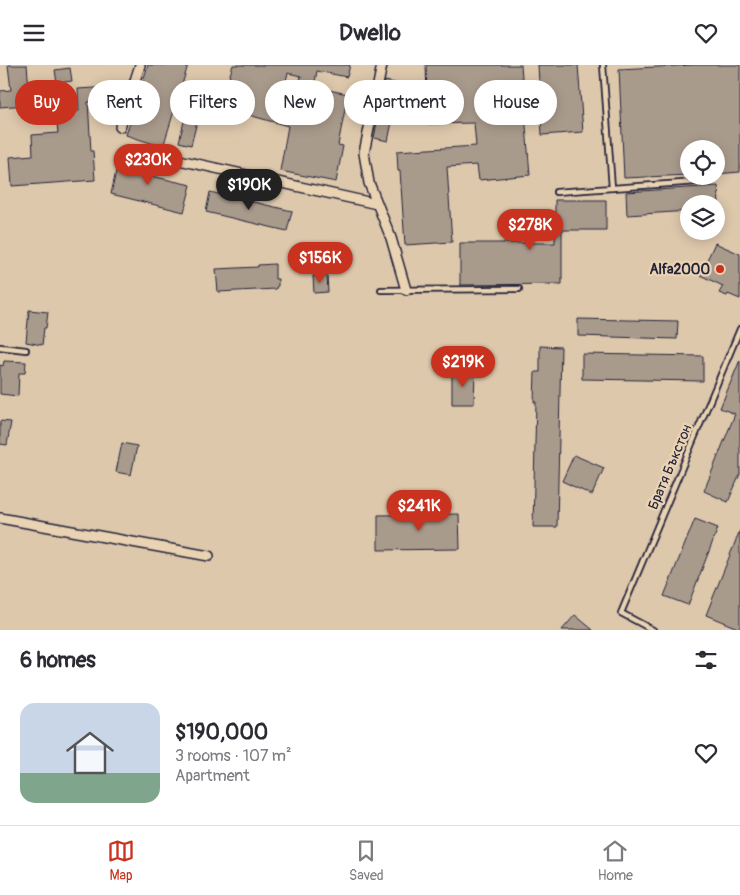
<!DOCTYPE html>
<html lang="en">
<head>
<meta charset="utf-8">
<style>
  :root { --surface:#fff; --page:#f2f2f3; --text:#2b2b33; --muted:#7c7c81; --line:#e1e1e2; --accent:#c8321e }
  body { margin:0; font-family:Pangolin,sans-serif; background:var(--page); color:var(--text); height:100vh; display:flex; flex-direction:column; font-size:19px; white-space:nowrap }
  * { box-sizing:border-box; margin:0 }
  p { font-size:16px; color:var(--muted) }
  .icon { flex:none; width:28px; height:28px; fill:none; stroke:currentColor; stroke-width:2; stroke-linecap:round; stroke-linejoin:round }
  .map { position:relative; height:565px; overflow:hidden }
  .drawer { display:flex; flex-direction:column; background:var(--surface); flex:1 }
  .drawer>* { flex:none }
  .hud { position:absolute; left:15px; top:15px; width:710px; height:45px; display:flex; gap:10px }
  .tools { position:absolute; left:680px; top:75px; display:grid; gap:10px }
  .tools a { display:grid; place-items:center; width:45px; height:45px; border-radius:50%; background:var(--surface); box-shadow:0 2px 12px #0003; font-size:25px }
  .price { position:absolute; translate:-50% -42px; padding:0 11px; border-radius:18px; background:var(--accent); color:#fff; font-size:16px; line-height:32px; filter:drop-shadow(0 1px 2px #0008) }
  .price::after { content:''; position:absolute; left:50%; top:30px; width:15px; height:11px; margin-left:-8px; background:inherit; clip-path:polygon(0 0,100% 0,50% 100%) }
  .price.current { background:#222; color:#fff }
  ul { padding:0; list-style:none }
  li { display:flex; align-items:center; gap:15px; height:125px; padding:0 20px }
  li span { display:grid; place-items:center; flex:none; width:140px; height:100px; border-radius:15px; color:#555 }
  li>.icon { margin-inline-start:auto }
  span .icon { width:60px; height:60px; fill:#fffc; stroke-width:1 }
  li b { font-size:21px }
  h2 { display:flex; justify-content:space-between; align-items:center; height:60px; padding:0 20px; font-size:21px }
  .tag { padding:0 18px; border-radius:22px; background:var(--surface); box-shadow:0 2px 12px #0003; font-size:18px; line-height:45px }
  .tag.current { background:var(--accent); color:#fff }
  header { display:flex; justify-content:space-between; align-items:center; height:65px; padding:0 20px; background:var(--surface); font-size:22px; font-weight:800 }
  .dock { display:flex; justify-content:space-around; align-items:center; height:70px; border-top:1px solid var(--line); background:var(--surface); font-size:14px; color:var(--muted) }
  .dock a { display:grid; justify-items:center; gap:2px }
  .dock .current { color:var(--accent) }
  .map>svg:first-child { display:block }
</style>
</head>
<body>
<header><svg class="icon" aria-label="menu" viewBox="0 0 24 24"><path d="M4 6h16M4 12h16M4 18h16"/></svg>Dwello<svg class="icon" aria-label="heart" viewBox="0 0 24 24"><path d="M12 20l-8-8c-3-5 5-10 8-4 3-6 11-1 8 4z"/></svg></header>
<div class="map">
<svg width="740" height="565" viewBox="0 0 740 565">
  <rect width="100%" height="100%" fill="#dec8ac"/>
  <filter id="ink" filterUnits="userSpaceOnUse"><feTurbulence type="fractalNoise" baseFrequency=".02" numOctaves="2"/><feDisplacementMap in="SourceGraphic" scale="10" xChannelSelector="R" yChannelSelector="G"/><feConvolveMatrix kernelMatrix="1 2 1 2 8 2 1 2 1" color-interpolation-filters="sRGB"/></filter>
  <g filter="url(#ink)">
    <g fill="#a99b8c" stroke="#22223b" fill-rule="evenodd">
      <polygon points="8,0 27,0 29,24 53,23 54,38 0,42 0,26 11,25"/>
      <polygon points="148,0 188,0 163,82 126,70"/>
      <path d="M 233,0 L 350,0 L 347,12 L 317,6 L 314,22 L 348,29 L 338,80 L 343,81 L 336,117 L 280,106 L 288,61 L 220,42 ZM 288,8 L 301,11 L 295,41 L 280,37 Z"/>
      <polygon points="426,0 521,0 530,110 479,115 477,100 447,102 452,177 405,180 400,106 398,106 397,86 476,81 474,58 428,59"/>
      <polygon points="538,0 578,0 583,67 542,70"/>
      <polygon points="694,0 740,0 740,107 716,109 716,84 689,84 689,110 624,113 619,4"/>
      <polygon points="70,3 72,16 57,18 55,5"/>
      <polygon points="385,16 400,19 388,76 374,73"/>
      <polygon points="125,21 122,35 88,37 91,86 93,86 95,115 12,121 10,92 33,90 32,70 58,68 56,48 79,46 78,24"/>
      <polygon points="192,23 205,26 191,80 179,77"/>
      <polygon points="120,88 145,94 142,109 191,120 184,147 111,129"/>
      <polygon points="718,121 719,139 689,139 689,146 627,150 626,127"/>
      <polygon points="210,127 292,146 287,166 206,147"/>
      <polygon points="555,135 606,135 606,165 562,165 562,219 460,220 460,178 555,178"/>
      <polygon points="715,178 740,189 740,234 728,229 727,231 719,228 723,221 700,210"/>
      <polygon points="275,199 275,214 278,214 278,221 276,222 276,224 218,227 216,204 258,202 258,200"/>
      <polygon points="327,210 328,227 314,228 313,211"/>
      <polygon points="29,245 48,247 46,263 44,263 42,280 26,277"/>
      <polygon points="578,254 678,256 677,274 578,271"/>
      <polygon points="540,281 561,282 557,462 533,462 536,337 534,337 535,307 540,307"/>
      <polygon points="582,289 703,291 703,316 582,314"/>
      <polygon points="740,295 740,409 728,437 704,426 735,349 720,343"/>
      <polygon points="4,296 26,297 25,308 19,308 18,331 0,329 0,300 3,301"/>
      <polygon points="452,306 475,307 474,339 452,339"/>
      <polygon points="0,356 11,357 7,380 0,379"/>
      <polygon points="122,378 137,381 131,410 116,407"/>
      <polygon points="574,390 604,403 592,430 562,416"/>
      <polygon points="459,449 460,484 378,485 378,450"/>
      <polygon points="695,454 718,463 688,540 664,531"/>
      <polygon points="740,465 740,564 706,550"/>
      <polygon points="575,550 593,565 562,565"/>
    </g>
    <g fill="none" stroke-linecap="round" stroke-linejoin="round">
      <defs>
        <g id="service">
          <polyline points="603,0 612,123"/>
          <polyline points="556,127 711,116"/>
          <polyline points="381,225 519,224"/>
          <polyline points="0,282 26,285"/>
          <polyline points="653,565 621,548 740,264"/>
        </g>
        <g id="minor">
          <polyline points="382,0 364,88 369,118 391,173 406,225"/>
          <polyline points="120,62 140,0"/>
          <polyline points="152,89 377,139"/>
          <polyline points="0,453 209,491"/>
        </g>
      </defs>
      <use href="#service" stroke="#22223b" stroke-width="8"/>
      <use href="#minor" stroke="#22223b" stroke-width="12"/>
      <use href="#service" stroke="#ead3b3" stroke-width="4.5"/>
      <use href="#minor" stroke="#ead3b3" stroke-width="9"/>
    </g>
  </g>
  <circle fill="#c8321e" stroke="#ead3b3" stroke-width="2" cx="720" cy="204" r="5"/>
  <g text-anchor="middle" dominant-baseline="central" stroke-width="4.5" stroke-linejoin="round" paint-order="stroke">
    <g font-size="14" font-weight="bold" fill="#22223b" stroke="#ead3b3" text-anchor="end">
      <text x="710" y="204">Alfa2000</text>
    </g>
    <g font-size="14" fill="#22223b" stroke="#ead3b3">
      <text transform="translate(670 402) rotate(-67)">Братя Бъкстон</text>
    </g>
  </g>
</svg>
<div class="tools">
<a><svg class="icon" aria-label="locate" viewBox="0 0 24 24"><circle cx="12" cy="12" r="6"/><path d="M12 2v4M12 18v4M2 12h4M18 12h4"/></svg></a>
<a><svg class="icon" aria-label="layers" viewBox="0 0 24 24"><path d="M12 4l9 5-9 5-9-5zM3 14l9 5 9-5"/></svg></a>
</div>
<b class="price" style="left:148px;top:121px">$230K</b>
<b class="price current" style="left:249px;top:146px">$190K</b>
<b class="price" style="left:530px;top:186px">$278K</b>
<b class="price" style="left:320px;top:219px">$156K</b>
<b class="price" style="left:463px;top:323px">$219K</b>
<b class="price" style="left:419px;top:467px">$241K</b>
<div class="hud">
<a class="tag current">Buy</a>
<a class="tag">Rent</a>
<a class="tag">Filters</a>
<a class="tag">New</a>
<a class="tag">Apartment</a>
<a class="tag">House</a>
</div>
</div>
<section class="drawer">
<h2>6 homes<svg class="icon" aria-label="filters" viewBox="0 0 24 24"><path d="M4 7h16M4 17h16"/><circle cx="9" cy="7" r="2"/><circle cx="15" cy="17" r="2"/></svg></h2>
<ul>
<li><span style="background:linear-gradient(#c9d6e8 70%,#7fa58c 0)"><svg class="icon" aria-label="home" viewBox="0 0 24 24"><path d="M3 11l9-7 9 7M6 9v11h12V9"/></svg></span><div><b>$190,000</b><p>3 rooms · 107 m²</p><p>Apartment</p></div><svg class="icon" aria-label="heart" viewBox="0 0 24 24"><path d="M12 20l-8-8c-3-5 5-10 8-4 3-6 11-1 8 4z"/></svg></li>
</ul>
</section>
<nav class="dock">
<a class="current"><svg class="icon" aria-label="map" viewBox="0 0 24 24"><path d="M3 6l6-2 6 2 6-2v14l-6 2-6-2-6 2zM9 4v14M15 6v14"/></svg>Map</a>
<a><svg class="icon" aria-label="saved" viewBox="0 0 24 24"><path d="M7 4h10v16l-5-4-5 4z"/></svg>Saved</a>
<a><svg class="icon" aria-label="home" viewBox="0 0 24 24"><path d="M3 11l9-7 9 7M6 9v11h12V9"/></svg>Home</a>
</nav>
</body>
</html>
